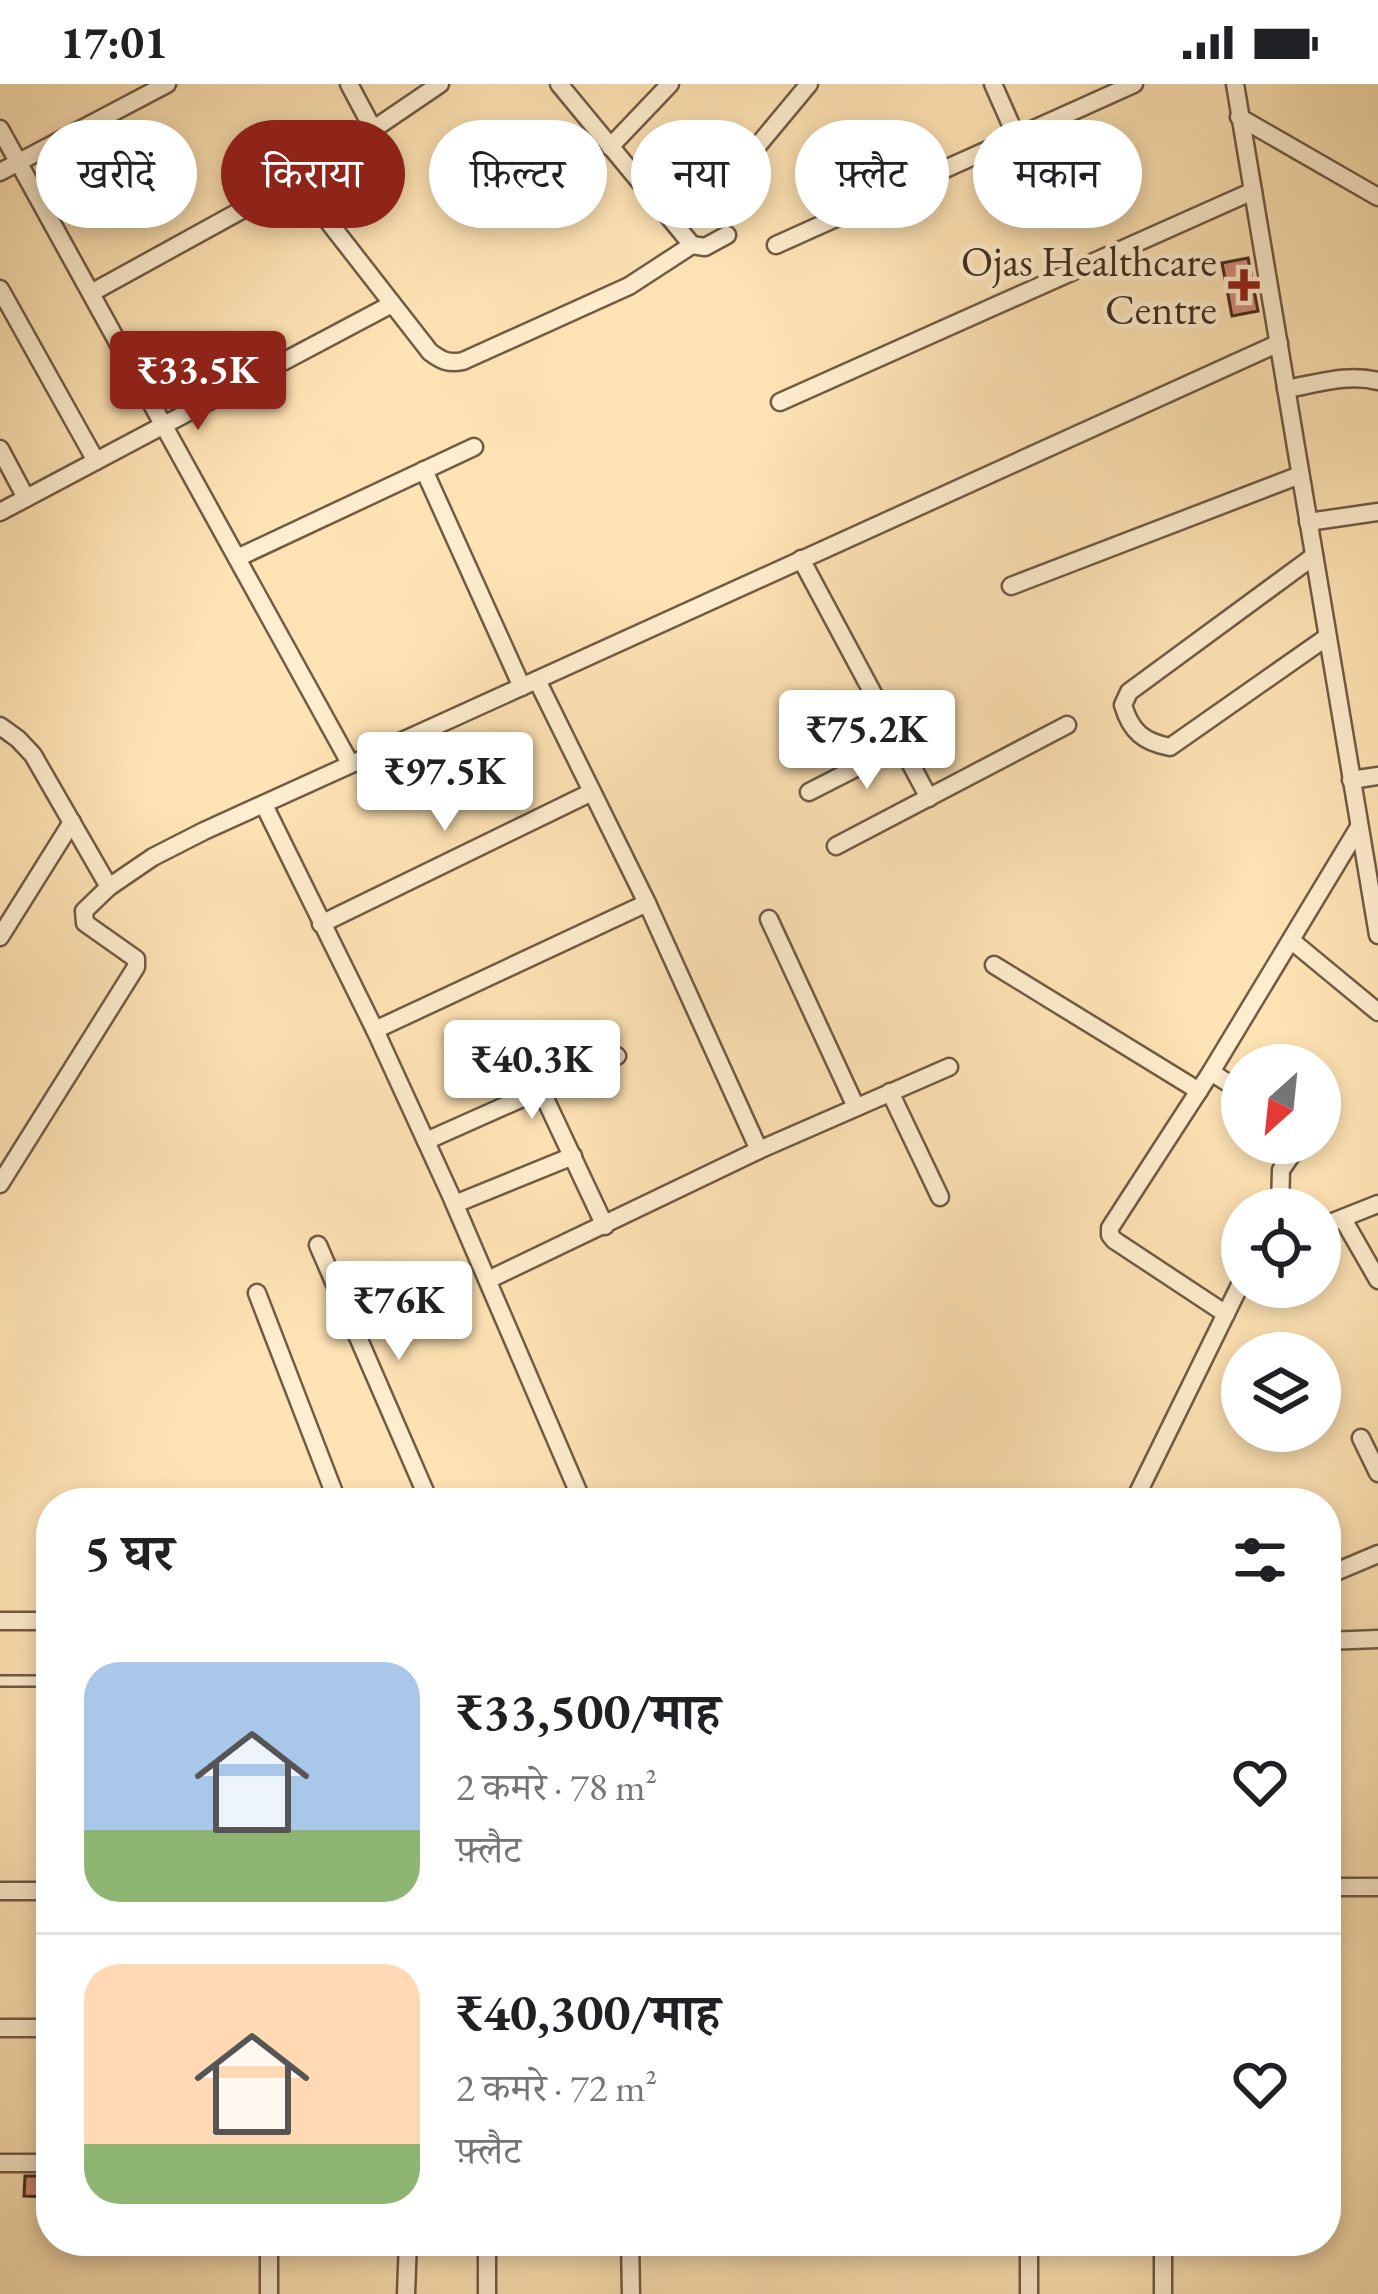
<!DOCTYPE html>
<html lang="hi">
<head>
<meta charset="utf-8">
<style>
  :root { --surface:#fff; --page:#f2f2f2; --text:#202124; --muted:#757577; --line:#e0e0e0; --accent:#8f2418 }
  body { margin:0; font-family:"EB Garamond","Noto Serif Devanagari",serif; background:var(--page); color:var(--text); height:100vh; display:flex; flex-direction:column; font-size:45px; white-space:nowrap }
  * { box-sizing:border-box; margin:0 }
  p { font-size:39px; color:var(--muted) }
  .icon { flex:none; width:66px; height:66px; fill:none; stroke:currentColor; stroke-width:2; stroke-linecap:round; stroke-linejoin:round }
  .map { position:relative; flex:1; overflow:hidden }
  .drawer { position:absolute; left:36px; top:1404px; width:1305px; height:768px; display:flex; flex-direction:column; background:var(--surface); border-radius:48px; box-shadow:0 6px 18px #0003 }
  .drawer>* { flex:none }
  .top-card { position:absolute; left:36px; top:36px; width:1308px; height:108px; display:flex; gap:24px }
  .needle { width:78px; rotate:207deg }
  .controls { position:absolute; left:1221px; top:960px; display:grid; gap:24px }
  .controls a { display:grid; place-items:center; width:120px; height:120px; border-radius:50%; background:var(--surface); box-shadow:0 6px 18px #0003; font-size:60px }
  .price { position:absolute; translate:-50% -102px; padding:0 27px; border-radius:12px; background:#fff; color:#222; font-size:39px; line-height:78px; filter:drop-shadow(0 3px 6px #0008) }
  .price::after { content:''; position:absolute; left:50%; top:72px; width:36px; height:27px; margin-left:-18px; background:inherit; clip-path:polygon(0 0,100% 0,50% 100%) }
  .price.selected { background:var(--accent); color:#fff }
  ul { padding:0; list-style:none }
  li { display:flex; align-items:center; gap:36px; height:300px; padding:0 48px }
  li+li { border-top:3px solid var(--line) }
  li span { display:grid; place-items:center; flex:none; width:336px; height:240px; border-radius:36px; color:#555 }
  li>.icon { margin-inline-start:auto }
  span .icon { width:144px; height:144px; fill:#fffc; stroke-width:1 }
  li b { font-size:51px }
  h2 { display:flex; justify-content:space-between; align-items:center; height:144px; padding:0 48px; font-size:51px }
  .tag { padding:0 42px; border-radius:54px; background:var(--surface); box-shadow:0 6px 18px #0003; font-size:42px; line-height:108px }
  .tag.selected { background:var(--accent); color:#fff }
  .status { display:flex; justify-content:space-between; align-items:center; height:84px; padding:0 60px; background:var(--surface); direction:ltr }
  .status svg { height:33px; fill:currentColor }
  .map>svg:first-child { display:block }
</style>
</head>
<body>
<div class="status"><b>17:01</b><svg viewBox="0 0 49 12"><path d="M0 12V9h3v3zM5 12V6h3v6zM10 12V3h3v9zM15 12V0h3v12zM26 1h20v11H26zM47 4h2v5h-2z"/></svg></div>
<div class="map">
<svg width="1378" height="2210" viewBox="0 0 1378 2210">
  <rect width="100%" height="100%" fill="#fee3b4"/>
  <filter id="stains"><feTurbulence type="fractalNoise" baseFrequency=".00167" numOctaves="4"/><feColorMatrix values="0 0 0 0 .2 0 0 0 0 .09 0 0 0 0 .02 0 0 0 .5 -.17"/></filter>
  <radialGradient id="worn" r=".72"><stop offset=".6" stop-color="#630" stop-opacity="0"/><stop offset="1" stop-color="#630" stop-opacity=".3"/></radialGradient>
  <g fill="#d68e7a" stroke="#422e1e" stroke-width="3">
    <polygon points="1248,174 1258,227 1232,232 1222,179"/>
    <polygon points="25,2092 51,2092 51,2113 24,2112"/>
  </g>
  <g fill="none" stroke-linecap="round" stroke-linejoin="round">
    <defs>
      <polyline id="service" points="0,1597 51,1597"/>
      <g id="minor">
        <polyline points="349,0 373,45"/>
        <polyline points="559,0 692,161 705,163 727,151"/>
        <polyline points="993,0 1016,52"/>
        <polyline points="1235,0 1378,851"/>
        <polyline points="1239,33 1378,113"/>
        <polyline points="0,45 350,679"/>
        <polyline points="610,63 670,0"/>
        <polyline points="0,88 167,0"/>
        <path d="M 296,96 L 430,268 C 442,277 449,280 463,277 L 629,202 L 692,161"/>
        <polyline points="748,116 738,95 740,83 809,0"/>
        <polyline points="776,161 1134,0"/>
        <polyline points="0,205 96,377"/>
        <polyline points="91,209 309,89 440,0"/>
        <path d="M 1286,305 C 1316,300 1348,289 1378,297"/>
        <polyline points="780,318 1253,107"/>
        <polyline points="0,365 26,414"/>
        <polyline points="424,386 522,603"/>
        <polyline points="0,428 392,220"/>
        <polyline points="1308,438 1378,428"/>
        <path d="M 1314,472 L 1129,608 L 1123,621 C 1131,648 1144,658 1170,663 L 1327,553"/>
        <polyline points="237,474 474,363"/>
        <polyline points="801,475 929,714"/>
        <polyline points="1011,502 1300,391"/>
        <polyline points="537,596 647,819 759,1066"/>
        <polyline points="0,642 18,655 33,671 109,803"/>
        <polyline points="1351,696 1378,692"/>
        <polyline points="809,708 901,661"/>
        <polyline points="264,721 375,946 452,1114 583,1419"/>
        <polyline points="836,762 1067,641"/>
        <polyline points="769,835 856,1023"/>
        <polyline points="321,840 592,708"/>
        <polyline points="0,853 72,738"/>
        <polyline points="1292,857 1378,928"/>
        <polyline points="994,881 1199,1007"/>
        <polyline points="375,946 647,819"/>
        <polyline points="1211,988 1242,1008"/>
        <polyline points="541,1006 605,1142"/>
        <polyline points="890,1008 940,1113"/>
        <polyline points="426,1057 617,972"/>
        <polyline points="0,1100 136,883 136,875 85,839 84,827 109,803 153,773 204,747 1279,259"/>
        <polyline points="455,1120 573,1072"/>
        <polyline points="1280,1125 1281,1086 1300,1059"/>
        <polyline points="1343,1135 1378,1196"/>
        <polyline points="1320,1143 1378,1120"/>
        <polyline points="318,1161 430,1419"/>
        <polyline points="488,1196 759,1066 949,983"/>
        <polyline points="257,1209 338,1419"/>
        <polyline points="1226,1230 1114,1156 1110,1151 1110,1144 1211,988 1359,743"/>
        <polyline points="1361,1354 1378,1389"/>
        <polyline points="1133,1419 1242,1197"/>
        <polyline points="1326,1492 1378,1470"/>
        <polyline points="0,1537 51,1537"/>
        <polyline points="1326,1557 1378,1555"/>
        <polyline points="1326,1803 1378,1803"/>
        <polyline points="0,1807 51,1807"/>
        <polyline points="0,1944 51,1944"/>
        <polyline points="0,2079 51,2079"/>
        <polyline points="487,2157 487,2210"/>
        <polyline points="630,2157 631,2210"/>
        <polyline points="1029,2157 1029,2210"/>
        <polyline points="269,2210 269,2157"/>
        <polyline points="406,2210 408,2157"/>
        <polyline points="1163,2210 1163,2157"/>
      </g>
    </defs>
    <use href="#service" stroke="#715b44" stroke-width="14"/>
    <use href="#minor" stroke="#715b44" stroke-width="21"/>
    <use href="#service" stroke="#feedce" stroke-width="9"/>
    <use href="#minor" stroke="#feedce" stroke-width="16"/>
  </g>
  <path fill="#8f2418" stroke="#feedce" stroke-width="4.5" d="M1238 183h12v12h12v12h-12v12h-12v-12h-12v-12h12z"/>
  <g text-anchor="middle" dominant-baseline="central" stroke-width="9" stroke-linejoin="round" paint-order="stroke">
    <g font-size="42" fill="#422e1e" stroke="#feedce" text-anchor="end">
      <text x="1217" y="177">Ojas Healthcare<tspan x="1217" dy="48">Centre</tspan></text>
    </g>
  </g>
  <rect width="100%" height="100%" filter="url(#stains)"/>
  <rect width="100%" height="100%" fill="url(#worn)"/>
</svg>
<div class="controls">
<a><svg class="needle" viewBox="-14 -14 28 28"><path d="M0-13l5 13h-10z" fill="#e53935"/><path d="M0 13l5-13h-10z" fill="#757577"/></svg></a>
<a><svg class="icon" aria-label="locate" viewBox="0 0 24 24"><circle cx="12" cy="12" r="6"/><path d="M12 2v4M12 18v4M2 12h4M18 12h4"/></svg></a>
<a><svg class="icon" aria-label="layers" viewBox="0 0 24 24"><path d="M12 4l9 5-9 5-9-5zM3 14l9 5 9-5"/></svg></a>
</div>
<b class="price selected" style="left:198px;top:349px">₹33.5K</b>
<b class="price" style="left:867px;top:708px">₹75.2K</b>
<b class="price" style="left:445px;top:750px">₹97.5K</b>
<b class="price" style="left:532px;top:1038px">₹40.3K</b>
<b class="price" style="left:399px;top:1279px">₹76K</b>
<div class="top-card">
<a class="tag">खरीदें</a>
<a class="tag selected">किराया</a>
<a class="tag">फ़िल्टर</a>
<a class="tag">नया</a>
<a class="tag">फ़्लैट</a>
<a class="tag">मकान</a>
</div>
<section class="drawer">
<h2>5 घर<svg class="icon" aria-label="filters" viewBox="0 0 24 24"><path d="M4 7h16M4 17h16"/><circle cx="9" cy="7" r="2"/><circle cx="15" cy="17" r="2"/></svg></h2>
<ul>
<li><span style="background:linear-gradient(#a9c7e8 70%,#8fb573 0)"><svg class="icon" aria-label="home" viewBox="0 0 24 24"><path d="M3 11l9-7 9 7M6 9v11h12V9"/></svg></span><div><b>₹33,500/माह</b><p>2 कमरे · 78 m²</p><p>फ़्लैट</p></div><svg class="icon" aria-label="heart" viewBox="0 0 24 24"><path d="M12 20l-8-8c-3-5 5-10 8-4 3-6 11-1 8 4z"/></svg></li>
<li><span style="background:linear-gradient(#ffd9b3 75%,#8fb573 0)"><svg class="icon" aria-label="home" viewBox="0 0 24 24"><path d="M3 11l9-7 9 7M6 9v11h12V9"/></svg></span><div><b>₹40,300/माह</b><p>2 कमरे · 72 m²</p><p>फ़्लैट</p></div><svg class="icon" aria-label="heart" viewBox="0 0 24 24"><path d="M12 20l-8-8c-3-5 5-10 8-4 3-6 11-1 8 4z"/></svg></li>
</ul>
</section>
</div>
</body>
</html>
